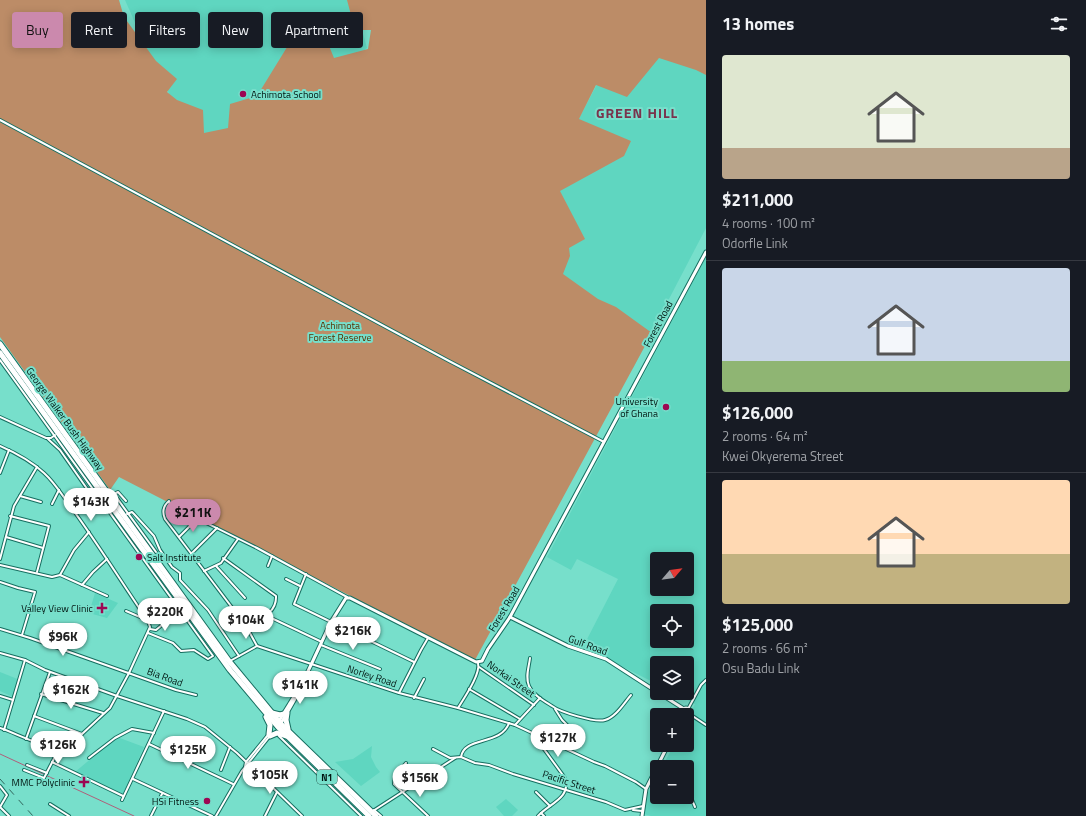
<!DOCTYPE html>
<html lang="en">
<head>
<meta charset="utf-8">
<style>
  :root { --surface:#171b24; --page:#20242c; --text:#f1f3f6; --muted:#9ea1a6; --line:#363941; --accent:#cb89ad }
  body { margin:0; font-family:"Titillium Web",sans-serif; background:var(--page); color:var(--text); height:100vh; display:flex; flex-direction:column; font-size:15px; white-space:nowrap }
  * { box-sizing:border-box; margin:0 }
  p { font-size:13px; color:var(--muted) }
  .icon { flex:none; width:22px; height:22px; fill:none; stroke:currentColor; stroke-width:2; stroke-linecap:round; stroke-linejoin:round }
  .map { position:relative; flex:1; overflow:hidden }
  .side { display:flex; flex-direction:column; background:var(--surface); width:380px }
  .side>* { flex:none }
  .top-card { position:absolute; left:12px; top:12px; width:380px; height:36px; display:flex; gap:8px }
  .needle { width:26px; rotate:61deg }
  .tools { position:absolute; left:650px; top:552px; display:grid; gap:8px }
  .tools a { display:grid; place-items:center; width:44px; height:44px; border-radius:4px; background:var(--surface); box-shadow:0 2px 10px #0003; font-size:20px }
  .price { position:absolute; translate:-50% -34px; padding:0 9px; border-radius:14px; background:#fff; color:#222; font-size:13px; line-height:26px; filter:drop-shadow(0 1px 2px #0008) }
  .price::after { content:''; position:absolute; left:50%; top:24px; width:12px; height:9px; margin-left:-6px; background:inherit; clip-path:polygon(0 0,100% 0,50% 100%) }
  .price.selected { background:var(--accent); color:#111 }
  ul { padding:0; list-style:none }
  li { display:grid; align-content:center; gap:8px; height:212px; padding:0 16px }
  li+li { border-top:1px solid var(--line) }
  li span { display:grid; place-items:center; height:124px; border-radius:4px; color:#555 }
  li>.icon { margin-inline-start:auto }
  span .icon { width:72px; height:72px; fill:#fffc; stroke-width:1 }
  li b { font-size:17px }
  h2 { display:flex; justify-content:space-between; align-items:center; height:48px; padding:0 16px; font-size:17px }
  .chip { padding:0 14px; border-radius:4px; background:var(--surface); box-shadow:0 2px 10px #0003; font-size:14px; line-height:36px }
  .chip.selected { background:var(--accent); color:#111 }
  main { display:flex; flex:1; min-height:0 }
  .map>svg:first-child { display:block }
</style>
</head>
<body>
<main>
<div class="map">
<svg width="706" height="816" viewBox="0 0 706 816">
  <rect width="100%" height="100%" fill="#77dfcb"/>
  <g fill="#5fd6c0" fill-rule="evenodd">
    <polygon points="125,0 354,0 367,48 281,128 200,153 151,59"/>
    <polygon points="641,0 706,0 706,228 633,368 490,289"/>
    <path d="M 706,257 L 706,816 L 651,816 L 644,814 L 648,793 L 657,776 L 657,797 L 687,797 L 687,767 L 662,767 L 674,745 L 687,745 L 687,720 L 695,704 L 674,693 L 687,693 L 687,663 L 657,663 L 657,684 L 583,647 L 618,579 L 577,559 L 571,570 L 547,557 ZM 657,559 L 687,559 L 687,589 L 657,589 ZM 657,611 L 687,611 L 687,641 L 657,641 Z"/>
    <polygon points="95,593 118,603 107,618 89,613"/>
    <polygon points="0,672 20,680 15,698 0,691"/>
    <polygon points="117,737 144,747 123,794 75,772"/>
    <polygon points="372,746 371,757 376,767 380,772 361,786 335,762 353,759"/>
    <polygon points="506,799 518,810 512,816 504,816 496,807"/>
  </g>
  <polygon fill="#bc8c67" points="0,0 119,0 124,17 156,61 177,79 167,92 177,100 203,110 204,133 228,128 230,104 257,96 300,26 320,24 334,58 368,49 371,30 355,30 347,0 706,0 706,75 696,70 659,58 627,97 596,85 579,119 631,141 624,156 560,191 585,239 569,248 570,256 563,274 598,299 616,307 652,333 475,660 119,477 110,490 0,337"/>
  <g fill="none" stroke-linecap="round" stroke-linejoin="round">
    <polyline stroke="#af5f7a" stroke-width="1" points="0,754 134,816"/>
    <defs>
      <g id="street">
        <polyline points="0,120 449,361 604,442"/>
        <polyline points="0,360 213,656 208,659 194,650 181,651 173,643 148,633"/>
        <polyline points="0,417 46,438 51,438 55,435"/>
        <polyline points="48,439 60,450 97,503 102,500"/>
        <path d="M 0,446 C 16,453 31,461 44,473 C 55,483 62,495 71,507 C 98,544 122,583 148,621 L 150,627 L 129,673 L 110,708 L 67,748 C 49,751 18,734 0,728"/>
        <polyline points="0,473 9,450"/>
        <polyline points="20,496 41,502"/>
        <polyline points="126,501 118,492 114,494 156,552"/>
        <polyline points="52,504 59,490"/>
        <polyline points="100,506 105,512 109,510"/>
        <polyline points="127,514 132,512 134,514 154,536 160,550 172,567 180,573 180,580 208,610 239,656"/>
        <polyline points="10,516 49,526 37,572"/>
        <polyline points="6,537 43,548"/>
        <polyline points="179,537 197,519"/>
        <polyline points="191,554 217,528"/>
        <path d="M 223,558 L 276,596 C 277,614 259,619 246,626"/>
        <polyline points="0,559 14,506 37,467"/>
        <polyline points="0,565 52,577 60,575 107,596"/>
        <polyline points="216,566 245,598"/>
        <polyline points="268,566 272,556"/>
        <polyline points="204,571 221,563 238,539"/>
        <polyline points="306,574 294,604 414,662"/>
        <polyline points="60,575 74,550 89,532"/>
        <polyline points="286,579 300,586"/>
        <polyline points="0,582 18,588 35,592 22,635"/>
        <polyline points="82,585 93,572 107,559"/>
        <path d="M 347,597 L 257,548 L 170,505 L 169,501 C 163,506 162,512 165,519 L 246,626 L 257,646 L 399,693 L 458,708 L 515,725 L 594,762 L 605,766 L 636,782 L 646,789"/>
        <polyline points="126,611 147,620"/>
        <polyline points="267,616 322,642"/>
        <polyline points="0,629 30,638 176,690 196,695"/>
        <polyline points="150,629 156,630 175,614"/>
        <polyline points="321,645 380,669"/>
        <polyline points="0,653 25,660 45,670 117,696 187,719 205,727 237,753 302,816"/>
        <path d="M 530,658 C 529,667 525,677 529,686 C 533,695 544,701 552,706 C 560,712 595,723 605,720 C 616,717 624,703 631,695"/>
        <polyline points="230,661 257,646"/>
        <polyline points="479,667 534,705"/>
        <polyline points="469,689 520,719"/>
        <polyline points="399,693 421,650 428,638"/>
        <polyline points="41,694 103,713"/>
        <polyline points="0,696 13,700"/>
        <polyline points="414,698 424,679"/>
        <path d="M 458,708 C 464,698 481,674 478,663"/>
        <polyline points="555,709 562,720 572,730"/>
        <polyline points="688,709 701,685 706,680"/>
        <polyline points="688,713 706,725"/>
        <polyline points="34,716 82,734"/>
        <polyline points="515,725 540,698"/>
        <polyline points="4,730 25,660"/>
        <path d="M 533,734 L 565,778 C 572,798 548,804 538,816"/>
        <polyline points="279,736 361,816"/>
        <polyline points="26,739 50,672"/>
        <polyline points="149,744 233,784"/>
        <polyline points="433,749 450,758 461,757 475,763 489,765 513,774 606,802 625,810 643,806"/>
        <path d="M 461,757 C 464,736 501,746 509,723"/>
        <polyline points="89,758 115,738 132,729 154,733"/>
        <polyline points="52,762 123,796"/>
        <polyline points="406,763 395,776 394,784 428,816"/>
        <polyline points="27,765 47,773"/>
        <polyline points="245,767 246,762 268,735"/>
        <polyline points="24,770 44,778 59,749"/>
        <polyline points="221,770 230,747"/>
        <polyline points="133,779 212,816"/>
        <polyline points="651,780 657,781"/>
        <polyline points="0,786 7,795 0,807"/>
        <polyline points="536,792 550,806"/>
        <polyline points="687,795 692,800 695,807"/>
        <polyline points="122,800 164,711"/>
        <polyline points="50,804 69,816"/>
        <polyline points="0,807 9,816"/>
        <polyline points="374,810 381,816"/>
        <polyline points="633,810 642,811"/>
        <polyline points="373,811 455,758"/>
        <polyline points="541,813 544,816"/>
        <polyline points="151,816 162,794"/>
        <polyline points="216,816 242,771 269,737"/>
        <polyline points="265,816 277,792"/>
      </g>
      <g id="secondary">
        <polyline points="510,617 568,646 606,659 657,692"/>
        <polyline points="659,693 684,709"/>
        <circle cx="686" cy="711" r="3"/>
        <polyline points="279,721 295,695"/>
        <polyline points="280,725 296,697 331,622 346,598 350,598 476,662 482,661 488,649 510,617 706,252"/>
        <polyline points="642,816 646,789 668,745"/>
      </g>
      <g id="highway">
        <polyline points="0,344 229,661 281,724 376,816"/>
        <polyline points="0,353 230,670 278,727 369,816"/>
        <polyline points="272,713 280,715 284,714"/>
        <polyline points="287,713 286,720 288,729"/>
        <polyline points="266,717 270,725 269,734"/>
        <polyline points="270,736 277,733 286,736"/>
      </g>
    </defs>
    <use href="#street" stroke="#166e60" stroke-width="4"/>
    <use href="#secondary" stroke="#166e60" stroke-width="5"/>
    <use href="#highway" stroke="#166e60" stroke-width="7"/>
    <use href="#street" stroke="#fff" stroke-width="2"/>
    <use href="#secondary" stroke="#fff" stroke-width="3"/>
    <use href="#highway" stroke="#fff" stroke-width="5"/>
    <polyline stroke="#31675d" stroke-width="1" stroke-dasharray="7 7" stroke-linecap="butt" points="0,779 33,816"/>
  </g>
  <g fill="#9c0753" stroke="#77dfcb" stroke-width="1.5">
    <circle cx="243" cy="94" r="4"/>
    <circle cx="666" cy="407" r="4"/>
    <circle cx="139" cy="557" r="4"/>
    <path d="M100 602h4v4h4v4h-4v4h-4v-4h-4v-4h4z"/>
    <path d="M82 776h4v4h4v4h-4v4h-4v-4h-4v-4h4z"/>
    <circle cx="207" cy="801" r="4"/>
  </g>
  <g text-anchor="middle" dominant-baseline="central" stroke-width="4" stroke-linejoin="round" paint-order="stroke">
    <rect fill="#77dfcb" stroke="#245249" stroke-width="1" x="317" y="770" width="20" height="14" rx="3"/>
    <g font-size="9" font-weight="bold" fill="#011511">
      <text x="327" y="777">N1</text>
    </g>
    <g font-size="10" fill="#011511" stroke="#77dfcb" text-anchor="end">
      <text x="251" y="94" text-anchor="start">Achimota School</text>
      <text x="658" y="401">University<tspan x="658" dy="12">of Ghana</tspan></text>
      <text x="147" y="557" text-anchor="start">Salt Institute</text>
      <text x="93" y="608">Valley View Clinic</text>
      <text x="75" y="782">MMC Polyclinic</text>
      <text x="199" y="801">HSi Fitness</text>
    </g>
    <g font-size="10" fill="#011511" stroke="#77dfcb">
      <text transform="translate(658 324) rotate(-62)">Forest Road</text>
      <text transform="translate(65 419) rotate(54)">George Walker Bush Highway</text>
      <text transform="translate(504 609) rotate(-59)">Forest Road</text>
      <text transform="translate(588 645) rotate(20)">Gulf Road</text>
      <text transform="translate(372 676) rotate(18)">Norley Road</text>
      <text transform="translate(165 677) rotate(20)">Bia Road</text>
      <text transform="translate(511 679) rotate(35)">Norkai Street</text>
      <text transform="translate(569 782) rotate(18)">Pacific Street</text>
    </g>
    <g font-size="10" fill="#5a2f01" stroke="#77dfcb">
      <text x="340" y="325">Achimota<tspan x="340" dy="12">Forest Reserve</tspan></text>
    </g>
    <g font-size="14" font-weight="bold" letter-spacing="1" fill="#79344d" stroke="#77dfcb">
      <text x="637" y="112">GREEN HILL</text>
    </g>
  </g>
</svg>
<div class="tools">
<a><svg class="needle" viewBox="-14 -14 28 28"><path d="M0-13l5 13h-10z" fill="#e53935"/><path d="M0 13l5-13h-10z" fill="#9ea1a6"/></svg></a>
<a><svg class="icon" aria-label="locate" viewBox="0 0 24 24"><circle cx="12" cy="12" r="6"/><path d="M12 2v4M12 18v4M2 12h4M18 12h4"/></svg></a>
<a><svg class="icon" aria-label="layers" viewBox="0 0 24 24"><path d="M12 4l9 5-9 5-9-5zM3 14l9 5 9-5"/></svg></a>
<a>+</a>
<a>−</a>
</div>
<b class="price" style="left:91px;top:522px">$143K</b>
<b class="price selected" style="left:193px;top:533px">$211K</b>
<b class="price" style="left:165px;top:632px">$220K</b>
<b class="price" style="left:246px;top:640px">$104K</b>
<b class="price" style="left:353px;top:651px">$216K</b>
<b class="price" style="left:63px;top:657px">$96K</b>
<b class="price" style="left:300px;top:705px">$141K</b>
<b class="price" style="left:71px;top:710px">$162K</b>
<b class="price" style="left:558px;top:758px">$127K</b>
<b class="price" style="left:58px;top:765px">$126K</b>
<b class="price" style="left:188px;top:770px">$125K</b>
<b class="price" style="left:270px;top:795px">$105K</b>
<b class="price" style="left:420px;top:798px">$156K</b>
<div class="top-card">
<a class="chip selected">Buy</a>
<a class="chip">Rent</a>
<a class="chip">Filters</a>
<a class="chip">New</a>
<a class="chip">Apartment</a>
</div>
</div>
<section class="side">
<h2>13 homes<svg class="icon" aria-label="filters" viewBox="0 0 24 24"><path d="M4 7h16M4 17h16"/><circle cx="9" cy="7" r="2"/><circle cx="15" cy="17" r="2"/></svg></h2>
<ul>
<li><span style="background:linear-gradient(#dfe7d0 75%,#b9a48a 0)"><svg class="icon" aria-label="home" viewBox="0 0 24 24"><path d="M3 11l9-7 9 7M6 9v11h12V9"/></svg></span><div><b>$211,000</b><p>4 rooms · 100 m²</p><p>Odorfle Link</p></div></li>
<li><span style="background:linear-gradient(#c9d6e8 75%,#8fb573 0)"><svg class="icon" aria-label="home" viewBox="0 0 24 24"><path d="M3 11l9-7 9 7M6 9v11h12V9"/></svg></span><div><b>$126,000</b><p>2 rooms · 64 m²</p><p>Kwei Okyerema Street</p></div></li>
<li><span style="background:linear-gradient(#ffd9b3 60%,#c2b280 0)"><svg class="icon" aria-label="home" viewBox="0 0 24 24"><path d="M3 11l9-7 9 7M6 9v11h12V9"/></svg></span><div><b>$125,000</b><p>2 rooms · 66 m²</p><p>Osu Badu Link</p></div></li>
</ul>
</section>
</main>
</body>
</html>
